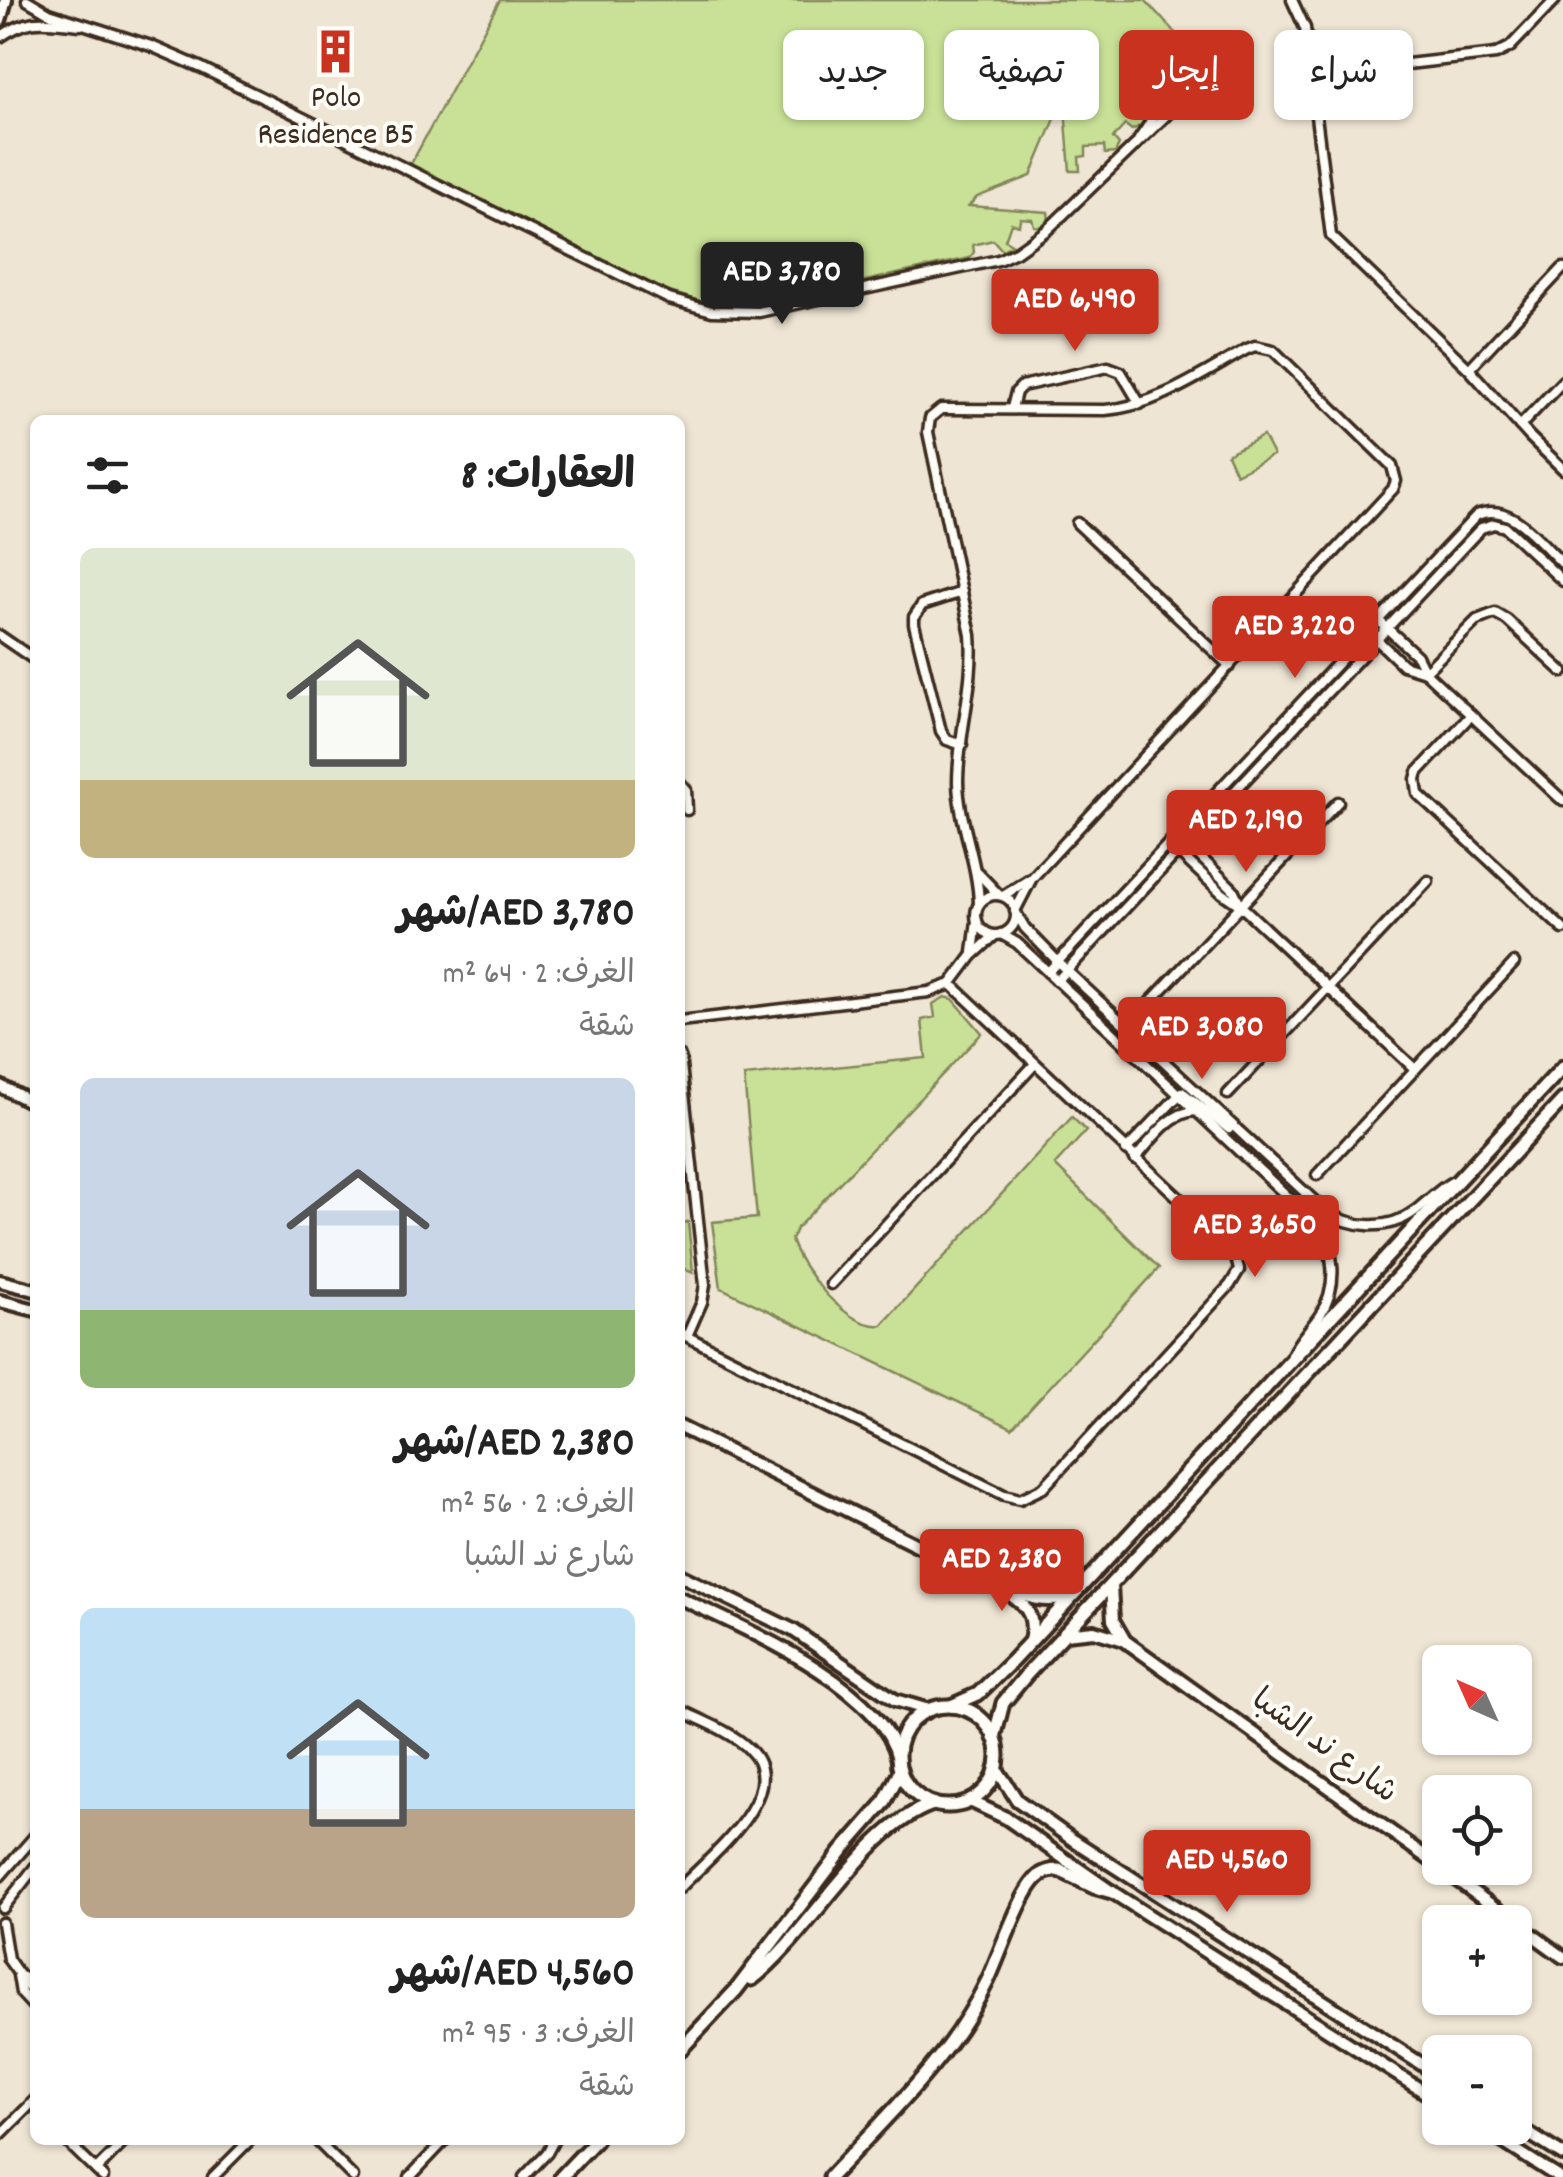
<!DOCTYPE html>
<html lang="ar">
<head>
<meta charset="utf-8">
<style>
  :root { --surface:#fff; --page:#f2f2f2; --text:#222; --muted:#767676; --accent:#c8321e }
  body { margin:0; font-family:Dekko,"Playpen Sans Arabic",sans-serif; background:var(--page); color:var(--text); direction:rtl; height:100vh; display:flex; flex-direction:column; font-size:38px; white-space:nowrap }
  * { box-sizing:border-box; margin:0 }
  p { font-size:32px; color:var(--muted) }
  .icon { flex:none; width:55px; height:55px; fill:none; stroke:currentColor; stroke-width:2; stroke-linecap:round; stroke-linejoin:round }
  .map { position:relative; flex:1; overflow:hidden; direction:ltr }
  .details { position:absolute; left:30px; top:415px; width:655px; height:1730px; display:flex; flex-direction:column; background:var(--surface); border-radius:15px; box-shadow:0 2px 8px #0004; direction:rtl }
  .details>* { flex:none }
  .banner { position:absolute; left:715px; top:30px; width:698px; height:90px; direction:rtl; display:flex; gap:20px }
  .needle { width:65px; rotate:315deg }
  .buttons { position:absolute; left:1422px; top:1645px; display:grid; gap:20px }
  .buttons a { display:grid; place-items:center; width:110px; height:110px; border-radius:15px; background:var(--surface); box-shadow:0 2px 8px #0004; font-size:50px }
  .price { position:absolute; translate:-50% -85px; padding:0 22px; border-radius:10px; background:var(--accent); color:#fff; font-size:32px; line-height:65px; filter:drop-shadow(0 2px 5px #0008) }
  .price::after { content:''; position:absolute; left:50%; top:60px; width:30px; height:22px; margin-left:-15px; background:inherit; clip-path:polygon(0 0,100% 0,50% 100%) }
  .price.current { background:#222; color:#fff }
  ul { padding:0; list-style:none }
  li { display:grid; align-content:center; gap:20px; height:530px; padding:0 50px }
  li span { display:grid; place-items:center; height:310px; border-radius:15px; color:#555 }
  li>.icon { margin-inline-start:auto }
  span .icon { width:180px; height:180px; fill:#fffc; stroke-width:1 }
  li b { font-size:42px }
  h2 { display:flex; justify-content:space-between; align-items:center; height:120px; padding:0 50px; font-size:42px }
  .chip { padding:0 35px; border-radius:15px; background:var(--surface); box-shadow:0 2px 8px #0004; font-size:35px; line-height:90px }
  .chip.current { background:var(--accent); color:#fff }
  .map>svg:first-child { display:block }
</style>
</head>
<body>
<div class="map">
<svg width="1563" height="2177" viewBox="0 0 1563 2177">
  <rect width="100%" height="100%" fill="#efe5d4"/>
  <filter id="ink" filterUnits="userSpaceOnUse"><feTurbulence type="fractalNoise" baseFrequency=".01" numOctaves="2"/><feDisplacementMap in="SourceGraphic" scale="20" xChannelSelector="R" yChannelSelector="G"/><feConvolveMatrix kernelMatrix="1 2 1 2 8 2 1 2 1" color-interpolation-filters="sRGB"/></filter>
  <g filter="url(#ink)">
    <g fill="#c9e197" stroke="#82865a" stroke-width="2.5">
      <path d="M 500,0 L 1145,0 L 1200,60 C 1208,74 1200,82 1190,92 C 1186,62 1159,55 1145,83 L 1148,107 L 1145,123 L 1132,130 L 1125,125 L 1113,138 L 1119,145 L 1115,153 L 1105,154 L 1104,146 L 1086,147 L 1086,156 L 1079,157 L 1080,171 L 1070,171 L 1065,108 L 1057,114 L 1031,176 L 977,197 L 969,206 L 1048,212 L 1049,220 L 1040,227 L 1034,226 L 1032,219 L 1020,218 L 1019,225 L 1011,223 L 1005,240 L 1013,245 L 1002,250 L 993,240 L 973,245 L 974,252 L 970,258 L 746,307 L 712,305 L 663,290 L 411,164 Z"/>
      <polygon points="1263,436 1273,455 1236,474 1227,454"/>
      <path d="M 945,997 L 953,999 L 982,1033 L 796,1229 L 791,1240 C 801,1270 847,1329 882,1325 L 1072,1117 L 1086,1131 L 1055,1165 L 1159,1268 L 1012,1428 L 721,1288 L 712,1222 L 757,1218 L 744,1076 L 926,1058 L 922,1020 L 935,1017 L 933,1004 Z"/>
      <polygon points="688,1222 693,1273 680,1267 680,1223"/>
    </g>
    <g fill="none" stroke-linecap="round" stroke-linejoin="round">
      <defs>
        <g id="minor">
          <path d="M 27,0 L 49,13 L 151,46 L 202,68 L 669,299 L 712,311 L 759,312 L 998,260 L 1016,252 L 1047,230 L 1180,102 C 1189,91 1187,79 1176,71 L 1163,69 C 1140,79 1155,93 1153,111 C 1152,123 1144,131 1138,141"/>
          <polyline points="1292,0 1305,28 1331,236 1469,369 1530,437 1563,469"/>
          <path d="M 0,37 C 32,15 46,22 81,25"/>
          <polyline points="1310,75 1496,54 1510,47 1555,0"/>
          <polyline points="1469,369 1563,268"/>
          <polyline points="1012,408 1016,392 1022,386 1108,367 1121,372 1140,404"/>
          <polyline points="1520,426 1563,381"/>
          <polyline points="1077,523 1230,666"/>
          <polyline points="1378,620 1417,656 1425,672 1563,801"/>
          <polyline points="0,636 35,660"/>
          <polyline points="1373,636 1403,665 1425,672"/>
          <polyline points="1425,672 1477,620 1495,613 1507,620 1563,672"/>
          <polyline points="1471,715 1418,772 1416,779 1418,794 1563,929"/>
          <polyline points="962,745 947,740 941,731 914,624 914,617 922,605 962,592"/>
          <polyline points="680,783 686,790 687,810"/>
          <polyline points="1185,842 1233,889 1241,906"/>
          <polyline points="1176,850 1222,893 1241,906 1415,1069"/>
          <polyline points="978,873 999,895"/>
          <circle cx="996" cy="915" r="20"/>
          <polyline points="1003,896 1028,880"/>
          <path d="M 979,904 C 978,862 959,823 958,782 C 958,733 975,684 971,635 L 928,432 L 930,418 L 941,409 L 948,409 L 1105,410 C 1157,406 1202,374 1247,349 L 1255,346 L 1273,350 L 1392,466 L 1396,481 L 1393,489 L 1032,878 L 1015,911"/>
          <path d="M 1016,913 L 1025,928 L 1067,971 L 1325,1211 C 1352,1228 1387,1232 1415,1211 C 1428,1201 1438,1190 1452,1182"/>
          <path d="M 1001,934 L 1017,943 L 1317,1224 C 1336,1251 1338,1287 1320,1315 C 1311,1329 1299,1339 1292,1355"/>
          <polyline points="973,952 977,921"/>
          <path d="M 1048,972 L 1477,515 C 1511,500 1540,543 1563,564"/>
          <polyline points="1057,981 1481,528 1494,524 1505,527 1563,581"/>
          <polyline points="951,984 972,956 994,936"/>
          <polyline points="1141,1012 1338,802"/>
          <polyline points="680,1021 929,992 951,984 1230,1246 1235,1253 1239,1270 1230,1285 1043,1488 1020,1499 1004,1495 680,1333"/>
          <polyline points="680,1056 705,1285 702,1302 687,1336"/>
          <polyline points="1228,1094 1428,881"/>
          <polyline points="1126,1150 1182,1092 1229,1129"/>
          <path d="M 1135,1159 C 1152,1140 1169,1112 1196,1111"/>
          <polyline points="1317,1175 1514,963"/>
          <polyline points="831,1284 1034,1065"/>
          <path d="M 680,1710 C 702,1721 731,1731 749,1749 C 794,1792 708,1858 680,1888"/>
          <polyline points="0,1876 35,1836"/>
          <polyline points="3,1908 35,1867"/>
          <polyline points="2,1923 8,1959 35,1997"/>
          <polyline points="35,1982 18,1975 21,1993 35,2008"/>
          <polyline points="0,2135 35,2100"/>
          <polyline points="65,2140 103,2177"/>
          <polyline points="316,2140 353,2177"/>
          <polyline points="96,2170 126,2140"/>
          <polyline points="213,2177 250,2140"/>
          <polyline points="410,2177 445,2140"/>
          <polyline points="524,2177 547,2153 554,2140"/>
        </g>
        <g id="tertiary">
          <polyline points="0,21 6,0"/>
          <polyline points="0,1086 35,1104"/>
          <polyline points="0,1281 35,1290"/>
          <polyline points="0,1301 35,1310"/>
          <path d="M 680,1427 L 991,1582 C 1023,1593 1035,1606 1071,1597"/>
          <polyline points="680,1575 793,1630 895,1700 929,1710"/>
          <polyline points="1111,1586 1113,1620 1124,1639"/>
          <path d="M 1013,1597 C 1030,1608 1035,1621 1030,1641"/>
          <path d="M 680,1598 C 743,1628 882,1686 898,1759"/>
          <polyline points="1065,1634 1094,1631 1124,1640 1440,1867"/>
          <polyline points="996,1768 1017,1800 1073,1840 1440,2076"/>
          <polyline points="970,1801 1006,1818 1112,1892 1440,2102"/>
          <polyline points="1440,1868 1563,1957"/>
          <polyline points="1515,2125 1563,2155"/>
          <polyline points="1481,2128 1558,2177"/>
        </g>
        <g id="secondary">
          <polyline points="951,1706 978,1694 1013,1660 1563,1067"/>
          <circle cx="948" cy="1756" r="50"/>
          <polyline points="994,1738 1003,1703 1027,1674 1563,1100"/>
          <path d="M 752,1979 C 810,1934 866,1826 933,1804"/>
          <polyline points="680,2050 736,1990 842,1851 884,1803 900,1771"/>
          <polyline points="561,2177 596,2140"/>
          <path d="M 830,2177 C 887,2116 951,2057 988,1980 C 1000,1955 1020,1893 1038,1877 C 1044,1871 1051,1870 1059,1870 L 1094,1887 L 1112,1892"/>
        </g>
      </defs>
      <use href="#minor" stroke="#3b2a1e" stroke-width="15"/>
      <use href="#tertiary" stroke="#3b2a1e" stroke-width="18"/>
      <use href="#secondary" stroke="#3b2a1e" stroke-width="19"/>
      <use href="#minor" stroke="#fdfcf7" stroke-width="8"/>
      <use href="#tertiary" stroke="#fdfcf7" stroke-width="10"/>
      <use href="#secondary" stroke="#fdfcf7" stroke-width="11"/>
    </g>
  </g>
  <defs>
    <symbol id="building-bare" viewBox="-9 -9 18 18"><path d="M-4-6H4V6H1V3H-1V6H-4ZM-2.5-4.3h1.7v1.8h-1.7ZM.8-4.3h1.7v1.8H.8ZM-2.5-1h1.7V.8h-1.7ZM.8-1h1.7V.8H.8Z" fill="#c8321e" stroke="#fdfcf7" stroke-width="2.5" paint-order="stroke"/></symbol>
  </defs>
  <g fill-rule="evenodd">
    <use href="#building-bare" x="304" y="20" width="63" height="63"/>
  </g>
  <g text-anchor="middle" dominant-baseline="central" stroke-width="8" stroke-linejoin="round" paint-order="stroke">
    <g font-size="32" fill="#3b2a1e" stroke="#fdfcf7">
      <text x="336" y="100">Polo<tspan x="336" dy="37">Residence B5</tspan></text>
    </g>
    <g font-size="32" fill="#3b2a1e" stroke="#fdfcf7">
      <text transform="translate(1323 1748) rotate(36)">شارع ند الشبا</text>
    </g>
  </g>
</svg>
<div class="buttons">
<a><svg class="needle" viewBox="-14 -14 28 28"><path d="M0-13l5 13h-10z" fill="#e53935"/><path d="M0 13l5-13h-10z" fill="#767676"/></svg></a>
<a><svg class="icon" aria-label="locate" viewBox="0 0 24 24"><circle cx="12" cy="12" r="6"/><path d="M12 2v4M12 18v4M2 12h4M18 12h4"/></svg></a>
<a>+</a>
<a>−</a>
</div>
<b class="price current" style="left:782px;top:327px">AED 3,780</b>
<b class="price" style="left:1075px;top:354px">AED 6,490</b>
<b class="price" style="left:1295px;top:681px">AED 3,220</b>
<b class="price" style="left:1246px;top:875px">AED 2,190</b>
<b class="price" style="left:1202px;top:1082px">AED 3,080</b>
<b class="price" style="left:1255px;top:1280px">AED 3,650</b>
<b class="price" style="left:1002px;top:1614px">AED 2,380</b>
<b class="price" style="left:1227px;top:1915px">AED 4,560</b>
<div class="banner">
<a class="chip">شراء</a>
<a class="chip current">إيجار</a>
<a class="chip">تصفية</a>
<a class="chip">جديد</a>
</div>
<section class="details">
<h2>العقارات: 8<svg class="icon" aria-label="filters" viewBox="0 0 24 24"><path d="M4 7h16M4 17h16"/><circle cx="9" cy="7" r="2"/><circle cx="15" cy="17" r="2"/></svg></h2>
<ul>
<li><span style="background:linear-gradient(#dfe7d0 75%,#c2b280 0)"><svg class="icon" aria-label="home" viewBox="0 0 24 24"><path d="M3 11l9-7 9 7M6 9v11h12V9"/></svg></span><div><b>AED 3,780/شهر</b><p>الغرف: 2 · 64 m²</p><p>شقة</p></div></li>
<li><span style="background:linear-gradient(#c9d6e8 75%,#8fb573 0)"><svg class="icon" aria-label="home" viewBox="0 0 24 24"><path d="M3 11l9-7 9 7M6 9v11h12V9"/></svg></span><div><b>AED 2,380/شهر</b><p>الغرف: 2 · 56 m²</p><p>شارع ند الشبا</p></div></li>
<li><span style="background:linear-gradient(#bfe0f5 65%,#b9a48a 0)"><svg class="icon" aria-label="home" viewBox="0 0 24 24"><path d="M3 11l9-7 9 7M6 9v11h12V9"/></svg></span><div><b>AED 4,560/شهر</b><p>الغرف: 3 · 95 m²</p><p>شقة</p></div></li>
</ul>
</section>
</div>
</body>
</html>
